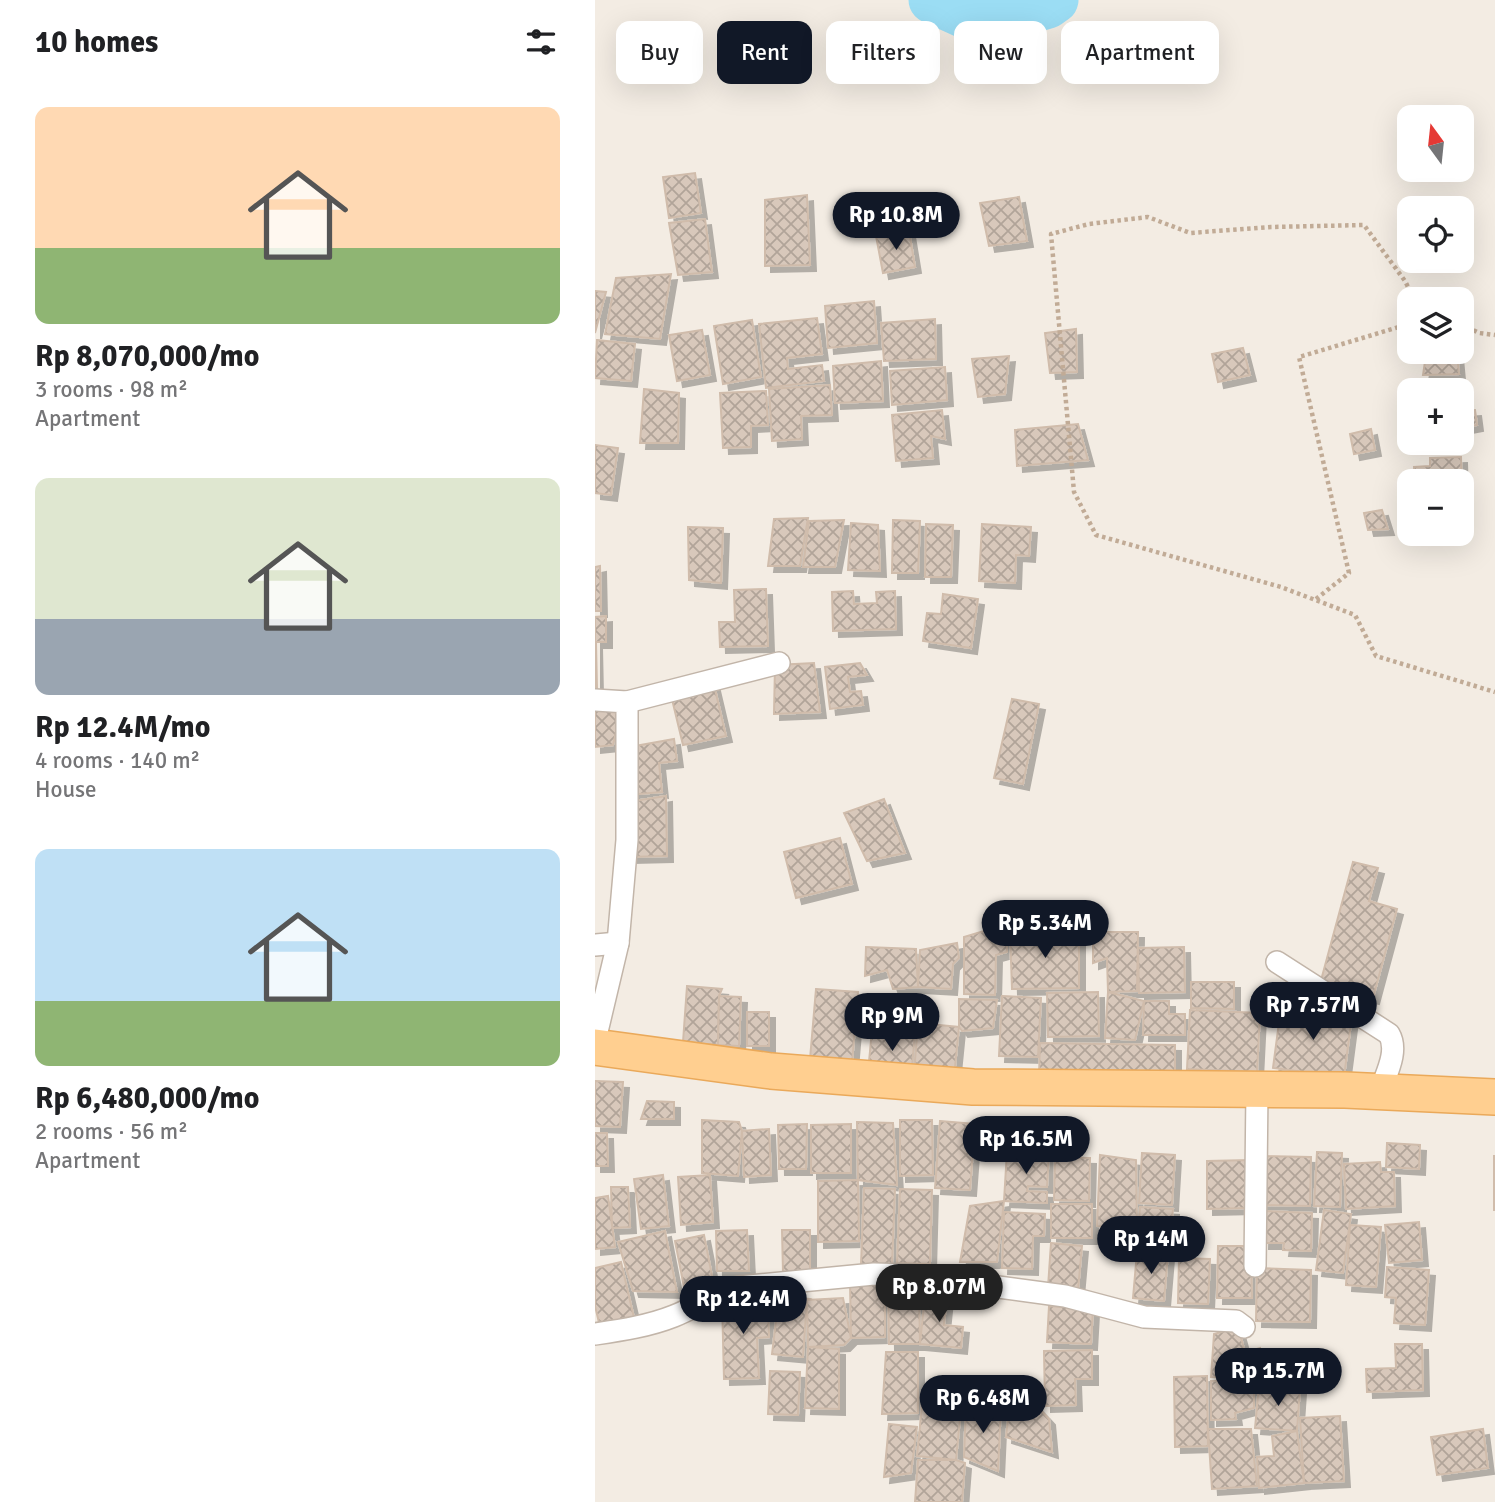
<!DOCTYPE html>
<html lang="en">
<head>
<meta charset="utf-8">
<style>
  :root { --surface:#fff; --page:#f2f2f2; --text:#202124; --muted:#757577; --accent:#111827 }
  body { margin:0; font-family:Signika,sans-serif; background:var(--page); color:var(--text); height:100vh; display:flex; flex-direction:column; font-size:26px; white-space:nowrap }
  * { box-sizing:border-box; margin:0 }
  p { font-size:23px; color:var(--muted) }
  .icon { flex:none; width:38px; height:38px; fill:none; stroke:currentColor; stroke-width:2; stroke-linecap:round; stroke-linejoin:round }
  .map { position:relative; flex:1; overflow:hidden }
  .drawer { display:flex; flex-direction:column; background:var(--surface); width:595px }
  .drawer>* { flex:none }
  .guide { position:absolute; left:21px; top:21px; width:665px; height:63px; display:flex; gap:14px }
  .needle { width:46px; rotate:345deg }
  .controls { position:absolute; left:802px; top:105px; display:grid; gap:14px }
  .controls a { display:grid; place-items:center; width:77px; height:77px; border-radius:14px; background:var(--surface); box-shadow:0 7px 28px #0002; font-size:35px }
  .price { position:absolute; translate:-50% -60px; padding:0 16px; border-radius:24px; background:var(--accent); color:#fff; font-size:23px; line-height:46px; filter:drop-shadow(0 2px 4px #0008) }
  .price::after { content:''; position:absolute; left:50%; top:42px; width:21px; height:16px; margin-left:-10px; background:inherit; clip-path:polygon(0 0,100% 0,50% 100%) }
  .price.active { background:#222; color:#fff }
  ul { padding:0; list-style:none }
  li { display:grid; align-content:center; gap:14px; height:371px; padding:0 35px }
  li span { display:grid; place-items:center; height:217px; border-radius:14px; color:#555 }
  li>.icon { margin-inline-start:auto }
  span .icon { width:126px; height:126px; fill:#fffc; stroke-width:1 }
  li b { font-size:30px }
  h2 { display:flex; justify-content:space-between; align-items:center; height:84px; padding:0 35px; font-size:30px }
  .pill { padding:0 24px; border-radius:14px; background:var(--surface); box-shadow:0 7px 28px #0002; font-size:24px; line-height:63px }
  .pill.active { background:var(--accent); color:#fff }
  main { display:flex; flex:1; min-height:0 }
  .map>svg:first-child { display:block }
</style>
</head>
<body>
<main>
<section class="drawer">
<h2>10 homes<svg class="icon" aria-label="filters" viewBox="0 0 24 24"><path d="M4 7h16M4 17h16"/><circle cx="9" cy="7" r="2"/><circle cx="15" cy="17" r="2"/></svg></h2>
<ul>
<li><span style="background:linear-gradient(#ffd9b3 65%,#8fb573 0)"><svg class="icon" aria-label="home" viewBox="0 0 24 24"><path d="M3 11l9-7 9 7M6 9v11h12V9"/></svg></span><div><b>Rp 8,070,000/mo</b><p>3 rooms · 98 m²</p><p>Apartment</p></div></li>
<li><span style="background:linear-gradient(#dfe7d0 65%,#9aa5b1 0)"><svg class="icon" aria-label="home" viewBox="0 0 24 24"><path d="M3 11l9-7 9 7M6 9v11h12V9"/></svg></span><div><b>Rp 12.4M/mo</b><p>4 rooms · 140 m²</p><p>House</p></div></li>
<li><span style="background:linear-gradient(#bfe0f5 70%,#8fb573 0)"><svg class="icon" aria-label="home" viewBox="0 0 24 24"><path d="M3 11l9-7 9 7M6 9v11h12V9"/></svg></span><div><b>Rp 6,480,000/mo</b><p>2 rooms · 56 m²</p><p>Apartment</p></div></li>
</ul>
</section>
<div class="map">
<svg width="900" height="1502" viewBox="0 0 900 1502">
  <defs>
    <pattern id="building-cross-hatch" width="8" height="8" patternUnits="userSpaceOnUse" patternTransform="scale(1.75)"><rect width="8" height="8" fill="#d8c8bb"/><path d="M0 0l8 8M0 8l8-8" fill="none" stroke="#b1a499"/></pattern>
    <filter id="shadow"><feDropShadow dx="6" dy="6" stdDeviation="0" flood-color="#0004"/></filter>
  </defs>
  <rect width="100%" height="100%" fill="#f3ece3"/>
  <g fill="none" stroke-linecap="round" stroke-linejoin="round">
    <polyline stroke="#9bddf4" stroke-width="47" points="337,0 390,24 453,5 460,0"/>
  </g>
  <g fill="url(#building-cross-hatch)" stroke="#d0bcab" stroke-width="2" filter="url(#shadow)">
    <polygon points="100,173 106,213 74,218 68,177"/>
    <polygon points="212,195 215,265 170,266 170,200"/>
    <polygon points="424,197 432,241 394,246 385,203"/>
    <polygon points="110,219 117,272 83,275 74,223"/>
    <polygon points="314,231 320,267 288,273 281,236"/>
    <polygon points="76,274 65,339 10,334 21,278"/>
    <polygon points="0,291 11,292 0,333"/>
    <polygon points="279,301 282,343 233,348 230,306"/>
    <polygon points="222,318 227,354 192,358 193,369 227,365 229,381 171,388 164,324"/>
    <polygon points="340,319 341,359 289,361 286,323"/>
    <polygon points="157,320 166,377 128,384 119,326"/>
    <polygon points="481,329 482,372 455,373 450,333"/>
    <polygon points="107,330 115,375 82,381 74,335"/>
    <polygon points="2,340 40,344 36,381 0,378"/>
    <polygon points="648,348 655,375 623,382 617,354"/>
    <polygon points="862,353 864,374 828,375 831,355"/>
    <polygon points="414,356 410,394 383,397 377,359"/>
    <polygon points="286,361 288,401 240,403 238,366"/>
    <polygon points="350,367 352,400 297,405 295,371"/>
    <polygon points="235,385 237,415 206,416 207,439 177,441 174,389"/>
    <polygon points="49,389 84,393 83,443 45,443"/>
    <polygon points="171,391 173,425 156,426 156,447 128,448 125,393"/>
    <polygon points="347,410 350,439 336,436 338,458 301,461 297,415"/>
    <polygon points="880,410 882,425 866,428 866,411"/>
    <polygon points="483,424 493,460 422,466 420,430"/>
    <polygon points="776,429 780,450 759,454 755,434"/>
    <polygon points="0,445 23,448 16,495 0,493"/>
    <polygon points="866,457 867,491 866,481 820,481 819,467 835,466 835,458"/>
    <polygon points="787,510 793,529 773,530 769,513"/>
    <polygon points="213,518 205,566 173,566 179,519"/>
    <polygon points="249,520 240,567 208,567 214,521"/>
    <polygon points="298,520 325,521 323,573 297,573"/>
    <polygon points="256,523 283,525 285,571 253,570"/>
    <polygon points="331,524 358,525 356,577 330,577"/>
    <polygon points="387,524 436,527 434,556 421,555 420,583 384,581"/>
    <polygon points="93,527 128,528 126,583 94,580"/>
    <polygon points="5,566 6,611 0,611 0,567"/>
    <polygon points="171,589 173,646 125,647 124,622 140,622 139,590"/>
    <polygon points="258,591 259,604 282,603 281,592 300,591 301,629 238,631 237,592"/>
    <polygon points="348,594 383,599 376,648 328,641 332,613 346,614"/>
    <polygon points="11,616 11,642 1,642 2,689 0,689 0,617"/>
    <polygon points="219,663 225,712 179,714 180,665"/>
    <polygon points="265,663 272,675 253,677 255,692 266,691 268,705 235,709 230,667"/>
    <polygon points="119,685 131,736 88,745 76,695"/>
    <polygon points="417,699 444,704 428,784 399,778"/>
    <polygon points="28,703 18,745 0,747 0,704"/>
    <polygon points="79,739 82,761 64,763 67,792 32,795 23,749"/>
    <polygon points="71,796 72,856 33,857 32,802"/>
    <polygon points="289,799 310,853 272,861 249,813"/>
    <polygon points="245,838 257,884 201,898 189,852"/>
    <polygon points="758,862 783,868 774,901 802,909 778,998 725,984"/>
    <polygon points="412,924 412,952 401,955 400,995 369,994 369,937"/>
    <polygon points="484,931 484,988 417,989 415,932"/>
    <polygon points="498,932 543,932 542,991 513,992 512,958 498,963"/>
    <polygon points="362,943 364,958 358,964 356,989 323,987 325,950"/>
    <polygon points="271,947 321,949 323,987 298,989 292,970 270,976"/>
    <polygon points="589,947 590,992 544,993 543,948"/>
    <polygon points="596,982 639,982 639,1009 596,1008"/>
    <polygon points="92,986 127,989 124,996 123,1045 88,1042"/>
    <polygon points="221,989 263,992 257,1063 215,1059"/>
    <polygon points="503,992 504,1036 453,1037 452,993"/>
    <polygon points="513,992 549,1001 540,1040 510,1038"/>
    <polygon points="124,996 146,997 144,1046 123,1045"/>
    <polygon points="407,996 446,998 443,1057 404,1056"/>
    <polygon points="364,999 402,1000 398,1028 367,1031 364,1027"/>
    <polygon points="549,1001 574,1001 574,1014 590,1014 590,1035 548,1035"/>
    <polygon points="686,1007 757,1016 749,1077 678,1068"/>
    <polygon points="595,1010 665,1013 662,1072 592,1069"/>
    <rect x="152" y="1012" width="22" height="34"/>
    <polygon points="323,1023 364,1027 359,1077 319,1073"/>
    <polygon points="277,1030 320,1034 316,1077 273,1072"/>
    <polygon points="445,1043 580,1045 580,1078 444,1076"/>
    <polygon points="0,1081 28,1082 25,1127 0,1126"/>
    <polygon points="52,1101 79,1102 79,1119 46,1119"/>
    <polygon points="107,1120 144,1122 147,1131 143,1176 107,1173"/>
    <polygon points="305,1120 337,1120 338,1175 305,1176"/>
    <polygon points="345,1121 380,1124 375,1190 340,1188"/>
    <polygon points="262,1122 298,1123 302,1185 263,1180"/>
    <polygon points="212,1124 211,1169 184,1169 183,1125"/>
    <polygon points="256,1124 256,1173 216,1173 216,1125"/>
    <polygon points="174,1129 176,1175 149,1177 147,1131"/>
    <polygon points="0,1133 12,1133 13,1166 0,1166"/>
    <polygon points="792,1143 825,1145 824,1169 791,1167"/>
    <polygon points="412,1151 454,1153 452,1187 433,1186 432,1191 452,1192 452,1203 409,1201"/>
    <polygon points="722,1152 747,1153 745,1207 719,1206"/>
    <polygon points="547,1153 580,1155 577,1205 544,1203"/>
    <polygon points="505,1155 541,1160 542,1232 502,1226"/>
    <polygon points="668,1156 716,1157 715,1206 666,1205"/>
    <rect x="899" y="1156" width="1" height="54"/>
    <polygon points="460,1157 495,1158 494,1201 459,1200"/>
    <polygon points="655,1160 655,1208 612,1209 612,1161"/>
    <polygon points="785,1162 786,1172 799,1172 800,1206 751,1209 749,1164"/>
    <polygon points="68,1175 74,1226 46,1229 39,1179"/>
    <polygon points="115,1175 118,1222 86,1225 83,1177"/>
    <polygon points="263,1180 264,1241 223,1242 223,1181"/>
    <polygon points="16,1187 33,1187 35,1227 17,1228"/>
    <polygon points="269,1188 300,1189 297,1265 266,1264"/>
    <polygon points="305,1189 337,1190 335,1264 302,1263"/>
    <polygon points="13,1196 20,1247 0,1249 0,1198"/>
    <polygon points="409,1201 402,1262 365,1262 375,1206"/>
    <rect x="456" y="1204" width="41" height="34"/>
    <polygon points="545,1207 578,1209 574,1248 542,1245"/>
    <polygon points="729,1210 756,1214 748,1273 721,1270"/>
    <polygon points="669,1211 717,1213 716,1251 688,1250 689,1243 668,1243"/>
    <polygon points="409,1212 450,1214 449,1236 438,1236 437,1269 407,1268"/>
    <polygon points="824,1222 827,1260 794,1263 790,1225"/>
    <polygon points="755,1225 786,1227 781,1287 751,1285"/>
    <polygon points="152,1230 154,1271 122,1271 121,1231"/>
    <polygon points="187,1230 215,1230 215,1273 188,1273"/>
    <polygon points="70,1231 82,1292 38,1291 23,1242"/>
    <polygon points="109,1235 119,1286 90,1292 80,1241"/>
    <polygon points="456,1243 487,1246 483,1290 453,1287"/>
    <polygon points="623,1246 656,1246 657,1298 622,1298"/>
    <polygon points="542,1252 573,1254 569,1301 538,1298"/>
    <polygon points="584,1258 615,1259 613,1304 583,1303"/>
    <polygon points="26,1262 40,1322 6,1331 0,1306 0,1268"/>
    <polygon points="792,1267 834,1270 830,1325 799,1323 801,1298 790,1297"/>
    <polygon points="662,1268 716,1270 715,1322 661,1321"/>
    <polygon points="255,1282 290,1282 290,1337 256,1338"/>
    <polygon points="324,1290 325,1344 294,1344 293,1291"/>
    <polygon points="330,1294 352,1296 349,1325 368,1327 366,1348 325,1344"/>
    <polygon points="184,1296 214,1299 212,1300 208,1357 177,1354"/>
    <polygon points="248,1298 256,1338 249,1345 213,1347 212,1300"/>
    <polygon points="173,1299 174,1337 162,1338 164,1378 129,1379 127,1301"/>
    <polygon points="454,1306 498,1309 496,1344 452,1342"/>
    <polygon points="643,1327 650,1352 665,1348 663,1379 616,1377 619,1334"/>
    <polygon points="800,1344 827,1344 828,1390 772,1392 771,1369 801,1368"/>
    <polygon points="213,1347 244,1349 244,1409 210,1408"/>
    <polygon points="497,1350 497,1379 480,1379 481,1405 450,1406 449,1351"/>
    <polygon points="291,1352 323,1352 323,1413 287,1414"/>
    <polygon points="175,1371 205,1372 203,1415 173,1414"/>
    <polygon points="612,1376 613,1446 580,1447 579,1377"/>
    <polygon points="616,1381 659,1381 659,1408 640,1413 641,1419 616,1420"/>
    <polygon points="664,1385 705,1388 702,1431 660,1428"/>
    <polygon points="328,1395 367,1398 361,1460 322,1456"/>
    <polygon points="432,1395 454,1419 457,1452 411,1437 415,1401"/>
    <polygon points="371,1405 406,1406 403,1471 369,1457"/>
    <polygon points="745,1416 749,1481 709,1483 705,1418"/>
    <polygon points="294,1424 322,1427 316,1473 289,1477"/>
    <polygon points="613,1429 656,1429 662,1486 617,1489"/>
    <polygon points="888,1429 893,1468 842,1475 836,1437"/>
    <polygon points="702,1431 709,1483 664,1488 662,1457 679,1456 677,1436"/>
    <polygon points="323,1460 361,1460 370,1463 367,1502 320,1502"/>
  </g>
  <g fill="none" stroke-linecap="round" stroke-linejoin="round">
    <defs>
      <g id="minor">
        <polyline points="0,700 32,702 32,840 23,943 0,1040"/>
        <polyline points="32,702 184,663"/>
        <polyline points="0,945 23,943"/>
        <path d="M 682,962 L 794,1034 C 804,1051 791,1074 785,1092"/>
        <polyline points="660,1266 662,1090"/>
        <path d="M 0,1334 C 27,1330 54,1326 79,1316 C 102,1307 120,1293 144,1287 L 279,1274 L 314,1275 L 470,1296 L 549,1317 L 641,1321 L 649,1327"/>
      </g>
      <polyline id="primary" points="0,1047 176,1071 378,1087 750,1090 900,1097"/>
    </defs>
    <use href="#minor" stroke="#c2b5a9" stroke-width="24"/>
    <use href="#primary" stroke="#eaa95a" stroke-width="38"/>
    <g stroke="#c1ab96" stroke-width="4.5" stroke-dasharray="3.5 3.5" stroke-linecap="butt">
      <polyline points="819,299 810,281 769,225 676,227 595,233 553,217 494,224 456,234 479,492 501,535 686,587 760,615 781,656 900,692"/>
      <polyline points="866,324 884,333 900,335"/>
      <polyline points="721,599 754,573 704,357 814,324"/>
    </g>
    <use href="#minor" stroke="#fff" stroke-width="21"/>
    <use href="#primary" stroke="#ffcf90" stroke-width="35"/>
  </g>
</svg>
<div class="controls">
<a><svg class="needle" viewBox="-14 -14 28 28"><path d="M0-13l5 13h-10z" fill="#e53935"/><path d="M0 13l5-13h-10z" fill="#757577"/></svg></a>
<a><svg class="icon" aria-label="locate" viewBox="0 0 24 24"><circle cx="12" cy="12" r="6"/><path d="M12 2v4M12 18v4M2 12h4M18 12h4"/></svg></a>
<a><svg class="icon" aria-label="layers" viewBox="0 0 24 24"><path d="M12 4l9 5-9 5-9-5zM3 14l9 5 9-5"/></svg></a>
<a>+</a>
<a>−</a>
</div>
<b class="price" style="left:301px;top:252px">Rp 10.8M</b>
<b class="price" style="left:450px;top:960px">Rp 5.34M</b>
<b class="price" style="left:718px;top:1042px">Rp 7.57M</b>
<b class="price" style="left:297px;top:1053px">Rp 9M</b>
<b class="price" style="left:431px;top:1176px">Rp 16.5M</b>
<b class="price" style="left:556px;top:1276px">Rp 14M</b>
<b class="price active" style="left:344px;top:1324px">Rp 8.07M</b>
<b class="price" style="left:148px;top:1336px">Rp 12.4M</b>
<b class="price" style="left:683px;top:1408px">Rp 15.7M</b>
<b class="price" style="left:388px;top:1435px">Rp 6.48M</b>
<div class="guide">
<a class="pill">Buy</a>
<a class="pill active">Rent</a>
<a class="pill">Filters</a>
<a class="pill">New</a>
<a class="pill">Apartment</a>
</div>
</div>
</main>
</body>
</html>
